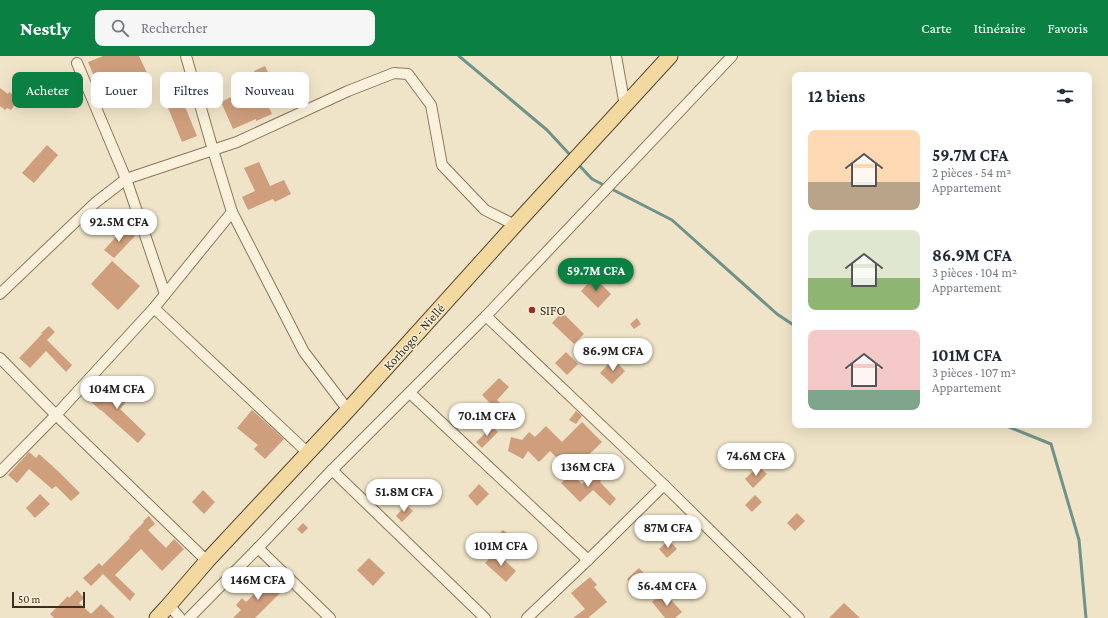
<!DOCTYPE html>
<html lang="fr">
<head>
<meta charset="utf-8">
<style>
  :root { --surface:#fff; --page:#f6f6f7; --text:#1f2937; --muted:#747a83; --accent:#0b8043 }
  body { margin:0; font-family:"Crimson Pro",serif; background:var(--page); color:var(--text); height:100vh; display:flex; flex-direction:column; font-size:15px; white-space:nowrap }
  * { box-sizing:border-box; margin:0 }
  p { font-size:13px; color:var(--muted) }
  .icon { flex:none; width:22px; height:22px; fill:none; stroke:currentColor; stroke-width:2; stroke-linecap:round; stroke-linejoin:round }
  .map { position:relative; flex:1; overflow:hidden }
  .side { position:absolute; left:792px; top:16px; width:300px; height:356px; display:flex; flex-direction:column; background:var(--surface); border-radius:8px; box-shadow:0 4px 16px #0002 }
  .side>* { flex:none }
  .banner { position:absolute; left:12px; top:16px; width:380px; height:36px; display:flex; gap:8px }
  .scale { position:absolute; left:12px; bottom:10px; width:73px; box-sizing:border-box; padding-left:4px; border:2px solid #3d2e20; border-top:0; font-size:11px; line-height:14px; white-space:nowrap; color:#3d2e20; -webkit-text-stroke:3px #f7eed8; paint-order:stroke }
  .price { position:absolute; translate:-50% -34px; padding:0 9px; border-radius:14px; background:#fff; color:#222; font-size:13px; line-height:26px; filter:drop-shadow(0 1px 2px #0008) }
  .price::after { content:''; position:absolute; left:50%; top:24px; width:12px; height:9px; margin-left:-6px; background:inherit; clip-path:polygon(0 0,100% 0,50% 100%) }
  .price.current { background:var(--accent); color:#fff }
  ul { padding:0; list-style:none }
  li { display:flex; align-items:center; gap:12px; height:100px; padding:0 16px }
  li span { display:grid; place-items:center; flex:none; width:112px; height:80px; border-radius:8px; color:#555 }
  li>.icon { margin-inline-start:auto }
  span .icon { width:48px; height:48px; fill:#fffc; stroke-width:1 }
  li b { font-size:17px }
  h2 { display:flex; justify-content:space-between; align-items:center; height:48px; padding:0 16px; font-size:17px }
  .chip { padding:0 14px; border-radius:8px; background:var(--surface); box-shadow:0 4px 16px #0002; font-size:14px; line-height:36px }
  .chip.current { background:var(--accent); color:#fff }
  header { display:flex; align-items:center; gap:24px; box-sizing:border-box; height:56px; padding:0 20px; background:var(--accent); color:#fff }
  header strong { font-size:19px }
  nav { display:flex; gap:22px; margin-inline-start:auto; font-size:14px }
  .search { width:280px; height:36px; background:var(--page); display:flex; align-items:center; gap:10px; box-sizing:border-box; padding:0 14px; border-radius:8px; color:var(--muted); font-size:15px }
  .map>svg:first-child { display:block }
</style>
</head>
<body>
<header>
<strong>Nestly</strong>
<div class="search"><svg class="icon" aria-label="search" viewBox="0 0 24 24"><circle cx="10" cy="10" r="6"/><path d="M15 15l6 6"/></svg>Rechercher</div>
<nav><a>Carte</a><a>Itinéraire</a><a>Favoris</a></nav>
</header>
<div class="map">
<svg width="1108" height="562" viewBox="0 0 1108 562">
  <rect width="100%" height="100%" fill="#f0e4c8"/>
  <g fill="none" stroke-linecap="round" stroke-linejoin="round">
    <g stroke="#6f938a" stroke-width="3">
      <polyline points="459,0 547,74 572,101"/>
      <polyline points="577,107 592,123 672,164 777,258 795,270"/>
      <polyline points="1004,369 1051,388 1079,484 1086,562"/>
    </g>
  </g>
  <g fill="#cf9f7d">
    <polygon points="103,0 139,0 148,19 128,30 126,26 101,36 88,6"/>
    <polygon points="265,10 272,25 261,30 254,15"/>
    <polygon points="175,26 197,80 182,86 160,32"/>
    <polygon points="259,30 272,58 256,65 256,63 233,73 221,46 233,40 234,42"/>
    <polygon points="0,32 8,38 9,36 19,43 11,54 7,52 5,54 0,50"/>
    <polygon points="47,89 58,99 34,127 22,117"/>
    <polygon points="259,106 270,130 284,124 291,138 275,146 273,143 248,154 242,141 255,135 244,112"/>
    <polygon points="123,173 126,175 128,174 135,180 114,202 104,194"/>
    <polygon points="112,205 140,230 118,254 91,228"/>
    <polygon points="594,221 611,238 598,252 581,235"/>
    <polygon points="562,256 584,278 574,288 552,267"/>
    <polygon points="637,262 641,268 634,273 630,268"/>
    <polygon points="49,270 55,276 47,284 72,309 66,316 46,295 30,312 19,302 42,278 41,277"/>
    <polygon points="566,296 578,308 567,319 555,307"/>
    <polygon points="613,303 625,315 612,328 600,317"/>
    <polygon points="499,322 509,331 497,344 502,349 497,354 482,339"/>
    <polygon points="127,328 135,335 120,353 146,378 138,387 101,354 100,354 85,340 95,329 112,345"/>
    <polygon points="252,354 284,383 265,403 254,393 258,389 237,372"/>
    <polygon points="576,355 582,360 576,368 569,364"/>
    <polygon points="582,366 602,386 571,416 550,395 539,406 528,395 523,403 508,395 511,381 522,384 529,376 535,381 546,370 562,386"/>
    <polygon points="492,371 498,376 482,392 476,386"/>
    <polygon points="29,396 36,402 39,398 58,415 80,437 71,445 56,430 52,433 29,413 17,427 8,419"/>
    <polygon points="758,410 767,418 753,432 745,423"/>
    <polygon points="593,417 601,425 600,426 616,443 610,450 593,434 580,446 561,427 571,418 582,428"/>
    <polygon points="479,428 489,438 477,450 468,440"/>
    <polygon points="203,434 215,446 204,458 192,446"/>
    <polygon points="40,438 50,448 35,462 26,452"/>
    <polygon points="755,439 762,446 752,456 745,449"/>
    <polygon points="406,449 413,455 402,466 396,460"/>
    <polygon points="797,457 805,465 795,475 787,467"/>
    <polygon points="149,460 155,468 148,474 166,492 174,483 184,493 162,515 141,493 115,519 135,538 130,545 103,518 91,530 83,522 99,507 102,510 130,482 129,481 144,466 143,465"/>
    <polygon points="303,467 308,472 302,478 297,473"/>
    <polygon points="503,474 509,479 496,493 490,487"/>
    <polygon points="669,484 677,493 667,502 659,493"/>
    <polygon points="496,496 516,515 506,526 485,507"/>
    <polygon points="369,502 385,517 373,530 357,514"/>
    <polygon points="639,512 649,523 636,534 627,523"/>
    <polygon points="590,521 597,529 594,531 607,546 588,562 573,562 585,553 571,537"/>
    <polygon points="269,523 282,535 255,562 233,562 241,554 236,549 242,542 246,546"/>
    <polygon points="77,534 84,542 79,547 91,558 101,548 115,562 54,562 50,558 68,540 69,542"/>
    <polygon points="664,536 682,556 675,562 665,562 652,546"/>
    <polygon points="844,547 860,562 829,562"/>
  </g>
  <g fill="none" stroke-linecap="round" stroke-linejoin="round">
    <defs>
      <g id="minor">
        <polyline points="186,0 213,94 232,156 304,296 348,354"/>
        <polyline points="616,0 625,50"/>
        <polyline points="77,7 126,123 165,238"/>
        <polyline points="0,238 95,147 126,123 237,86 348,35 394,17 408,18 431,49 442,109 485,154 515,169"/>
        <polyline points="154,252 308,397"/>
        <polyline points="486,260 664,429 799,562"/>
        <polyline points="0,302 56,359 207,505"/>
        <polyline points="410,337 588,504"/>
        <polyline points="332,414 485,562"/>
        <polyline points="0,416 56,359 154,252 232,156"/>
        <polyline points="258,492 330,562"/>
        <polyline points="169,549 180,562"/>
        <polyline points="189,562 258,492 332,414 486,260 732,0"/>
        <polyline points="527,562 588,504 664,429"/>
      </g>
      <polyline id="primary" points="157,562 169,549 207,505 348,354 515,169 670,0"/>
    </defs>
    <use href="#minor" stroke="#8d765c" stroke-width="12"/>
    <use href="#primary" stroke="#5b4430" stroke-width="17"/>
    <use href="#minor" stroke="#faf1dc" stroke-width="10"/>
    <use href="#primary" stroke="#f3d9a0" stroke-width="15"/>
  </g>
  <circle fill="#9e2a2b" stroke="#f7eed8" stroke-width="1.5" cx="532" cy="254" r="4"/>
  <g text-anchor="middle" dominant-baseline="central" stroke-width="3" stroke-linejoin="round" paint-order="stroke">
    <g font-size="13" fill="#3d2e20" stroke="#f7eed8" text-anchor="start">
      <text x="540" y="254">SIFO</text>
    </g>
    <g font-size="13" fill="#3d2e20" stroke="#f7eed8">
      <text transform="translate(414 281) rotate(-48)">Korhogo - Niellé</text>
    </g>
  </g>
</svg>
<div class="scale">50 m</div>
<b class="price" style="left:119px;top:187px">92.5M CFA</b>
<b class="price current" style="left:596px;top:236px">59.7M CFA</b>
<b class="price" style="left:613px;top:316px">86.9M CFA</b>
<b class="price" style="left:117px;top:354px">104M CFA</b>
<b class="price" style="left:487px;top:381px">70.1M CFA</b>
<b class="price" style="left:756px;top:421px">74.6M CFA</b>
<b class="price" style="left:588px;top:432px">136M CFA</b>
<b class="price" style="left:404px;top:457px">51.8M CFA</b>
<b class="price" style="left:668px;top:493px">87M CFA</b>
<b class="price" style="left:501px;top:511px">101M CFA</b>
<b class="price" style="left:258px;top:545px">146M CFA</b>
<b class="price" style="left:667px;top:551px">56.4M CFA</b>
<div class="banner">
<a class="chip current">Acheter</a>
<a class="chip">Louer</a>
<a class="chip">Filtres</a>
<a class="chip">Nouveau</a>
</div>
<section class="side">
<h2>12 biens<svg class="icon" aria-label="filters" viewBox="0 0 24 24"><path d="M4 7h16M4 17h16"/><circle cx="9" cy="7" r="2"/><circle cx="15" cy="17" r="2"/></svg></h2>
<ul>
<li><span style="background:linear-gradient(#ffd9b3 65%,#b9a48a 0)"><svg class="icon" aria-label="home" viewBox="0 0 24 24"><path d="M3 11l9-7 9 7M6 9v11h12V9"/></svg></span><div><b>59.7M CFA</b><p>2 pièces · 54 m²</p><p>Appartement</p></div></li>
<li><span style="background:linear-gradient(#dfe7d0 60%,#8fb573 0)"><svg class="icon" aria-label="home" viewBox="0 0 24 24"><path d="M3 11l9-7 9 7M6 9v11h12V9"/></svg></span><div><b>86.9M CFA</b><p>3 pièces · 104 m²</p><p>Appartement</p></div></li>
<li><span style="background:linear-gradient(#f6c9c9 75%,#7fa58c 0)"><svg class="icon" aria-label="home" viewBox="0 0 24 24"><path d="M3 11l9-7 9 7M6 9v11h12V9"/></svg></span><div><b>101M CFA</b><p>3 pièces · 107 m²</p><p>Appartement</p></div></li>
</ul>
</section>
</div>
</body>
</html>
